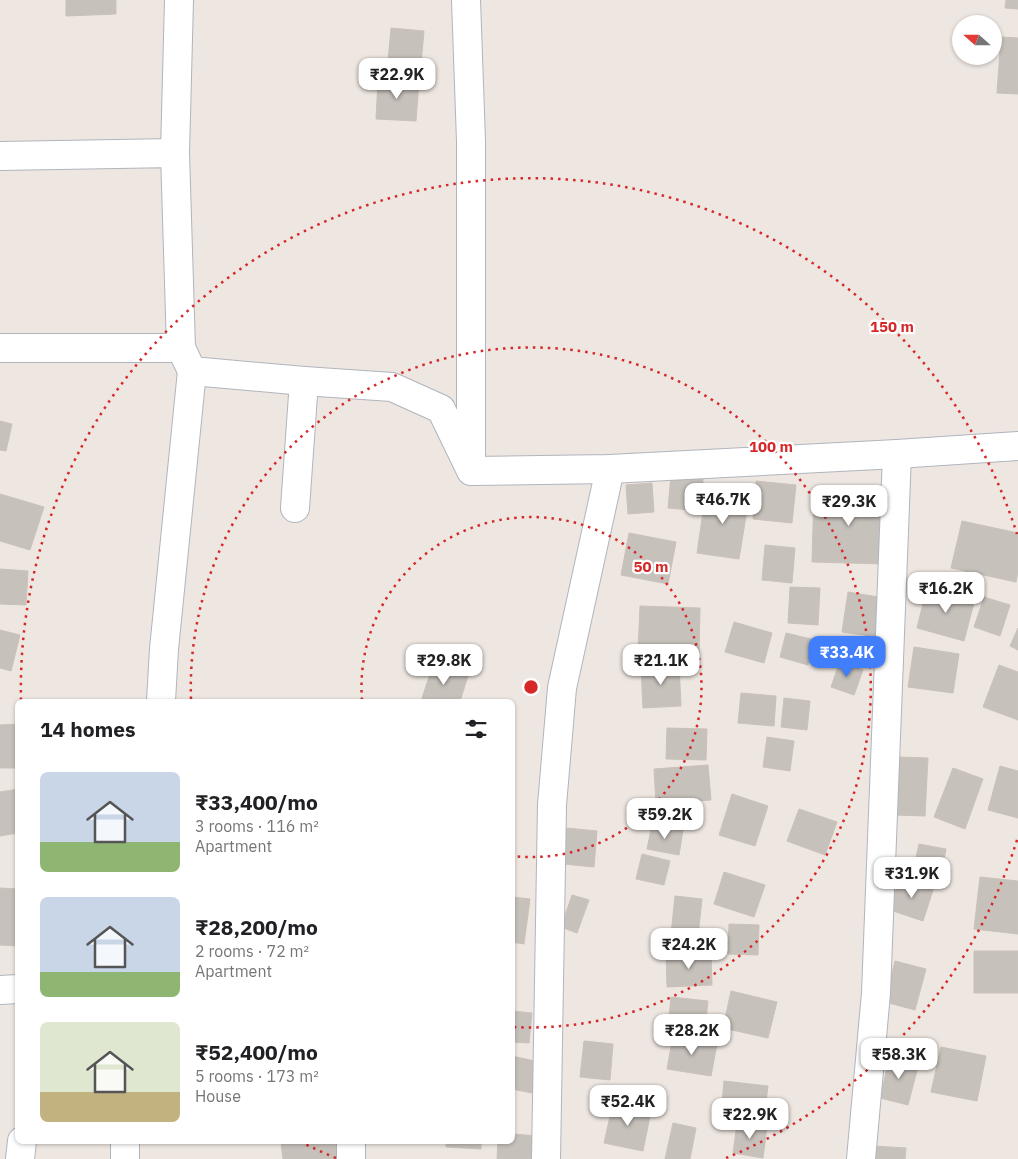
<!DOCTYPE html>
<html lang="en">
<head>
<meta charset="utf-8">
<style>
  :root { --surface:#fff; --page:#f2f2f2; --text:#202124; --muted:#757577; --accent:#417efb }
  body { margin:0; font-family:"IBM Plex Sans",sans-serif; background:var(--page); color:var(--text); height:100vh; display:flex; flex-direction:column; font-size:19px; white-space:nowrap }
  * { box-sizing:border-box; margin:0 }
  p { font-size:16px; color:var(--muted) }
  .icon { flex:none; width:28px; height:28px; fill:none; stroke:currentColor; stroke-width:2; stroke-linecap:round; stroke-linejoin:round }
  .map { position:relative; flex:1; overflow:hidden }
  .sheet { position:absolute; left:15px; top:699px; width:500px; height:445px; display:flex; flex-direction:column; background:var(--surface); border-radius:8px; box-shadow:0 1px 4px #0004 }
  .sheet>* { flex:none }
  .needle { width:32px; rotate:291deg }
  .tools { position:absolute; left:952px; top:15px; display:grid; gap:10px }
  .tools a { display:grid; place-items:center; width:50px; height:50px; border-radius:50%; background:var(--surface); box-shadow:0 1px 4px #0004; font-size:25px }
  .price { position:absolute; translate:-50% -42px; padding:0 11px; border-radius:10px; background:#fff; color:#222; font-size:16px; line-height:32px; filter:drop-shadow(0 1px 2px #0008) }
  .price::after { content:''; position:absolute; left:50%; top:30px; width:15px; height:11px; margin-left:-8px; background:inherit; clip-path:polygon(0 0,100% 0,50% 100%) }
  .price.selected { background:var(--accent); color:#fff }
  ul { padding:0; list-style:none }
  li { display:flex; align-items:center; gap:15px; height:125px; padding:0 25px }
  li span { display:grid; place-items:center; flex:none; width:140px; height:100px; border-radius:8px; color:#555 }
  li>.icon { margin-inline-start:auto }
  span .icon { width:60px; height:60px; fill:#fffc; stroke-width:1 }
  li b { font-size:21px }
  h2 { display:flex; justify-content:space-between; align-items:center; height:60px; padding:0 25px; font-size:21px }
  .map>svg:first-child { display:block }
</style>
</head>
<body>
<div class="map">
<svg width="1018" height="1159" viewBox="0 0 1018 1159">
  <rect width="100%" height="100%" fill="#eee6e0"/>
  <g fill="#c7c1bb" stroke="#cac2b9">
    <polygon points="66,0 116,0 116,14 66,16"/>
    <polygon points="1006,0 1018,0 1018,9 1005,8"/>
    <polygon points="391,28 424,31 421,64 388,61"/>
    <polygon points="1001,37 1018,38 1018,94 997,93"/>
    <polygon points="378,80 419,82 416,121 376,119"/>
    <polygon points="0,421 12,424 6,451 0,450"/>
    <polygon points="671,476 703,479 701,511 668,508"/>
    <polygon points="756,481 796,485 792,523 753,519"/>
    <polygon points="652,483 654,512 628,514 626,485"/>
    <polygon points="706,491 749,498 739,559 697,553"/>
    <polygon points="814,491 886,492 884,564 812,562"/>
    <polygon points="0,494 44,507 30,550 0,541"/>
    <polygon points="962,521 1018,533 1018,572 1016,582 951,568"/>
    <polygon points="629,533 676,542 668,584 621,575"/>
    <polygon points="765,545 795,548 792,583 762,580"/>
    <polygon points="0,569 28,571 26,605 0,604"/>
    <polygon points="790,587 820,588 818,625 788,623"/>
    <polygon points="927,587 975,599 964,641 917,628"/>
    <polygon points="848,592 884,598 878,637 842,632"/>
    <polygon points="984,597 1010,605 1000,636 974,627"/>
    <polygon points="640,606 700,608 699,653 638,652"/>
    <polygon points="734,622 772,633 764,663 725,652"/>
    <polygon points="1018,628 1018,650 1010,646"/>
    <polygon points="0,630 20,635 11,671 0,668"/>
    <polygon points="786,633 815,640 808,665 780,657"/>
    <polygon points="914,647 959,654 953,693 908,687"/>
    <polygon points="840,661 863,670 854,695 831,687"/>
    <polygon points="679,664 681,706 643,708 641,667"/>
    <polygon points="433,665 468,676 460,701 421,701"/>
    <polygon points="999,665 1018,672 1018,720 983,707"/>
    <polygon points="741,693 776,696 774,726 738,723"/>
    <polygon points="784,698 810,701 807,730 781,727"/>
    <polygon points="18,724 18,768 0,768 0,725"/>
    <polygon points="667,728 707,729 706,760 666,759"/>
    <polygon points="767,737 794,741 790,771 763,767"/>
    <polygon points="897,757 928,758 925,816 895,815"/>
    <polygon points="708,765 711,800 656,804 654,769"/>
    <polygon points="1000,766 1018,771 1018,818 988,810"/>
    <polygon points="953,768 983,779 965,829 934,817"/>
    <polygon points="18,789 18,833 0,836 0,792"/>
    <polygon points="732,794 768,806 755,846 719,835"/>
    <polygon points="799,809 837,822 825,855 787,841"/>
    <polygon points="652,825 683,830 679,855 647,849"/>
    <polygon points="567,828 597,831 594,867 563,864"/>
    <polygon points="919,844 946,849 941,877 913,871"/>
    <polygon points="642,854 670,861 664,885 636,879"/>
    <polygon points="724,872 765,885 754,917 714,904"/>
    <polygon points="900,877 934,887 923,921 890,910"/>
    <polygon points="980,877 1018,881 1018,934 974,929"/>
    <polygon points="0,888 18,889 18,946 0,945"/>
    <polygon points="572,895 589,900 577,933 561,927"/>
    <polygon points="675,896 702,899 698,936 671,934"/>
    <polygon points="512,897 530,899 524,944 512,942"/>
    <polygon points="729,924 759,925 758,955 728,954"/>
    <rect x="974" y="951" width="44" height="42"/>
    <polygon points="711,952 712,985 667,987 666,954"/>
    <polygon points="895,961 926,969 915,1010 885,1002"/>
    <polygon points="731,991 777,1002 768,1038 723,1028"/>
    <polygon points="671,997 708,1001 705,1030 668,1026"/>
    <polygon points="512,1011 532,1013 529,1043 512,1042"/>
    <polygon points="673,1036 717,1044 711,1076 667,1069"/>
    <polygon points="584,1041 613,1044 610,1080 580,1077"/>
    <polygon points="941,1047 986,1056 977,1101 931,1092"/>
    <polygon points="512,1056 539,1062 532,1093 512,1089"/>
    <polygon points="890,1056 919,1063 908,1105 880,1098"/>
    <polygon points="724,1081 768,1086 764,1119 721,1113"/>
    <polygon points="613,1103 651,1111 643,1151 604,1143"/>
    <polygon points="673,1123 696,1128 690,1159 665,1159"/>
    <polygon points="737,1123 767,1127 763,1158 733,1153"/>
    <polygon points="512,1134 539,1136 538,1159 497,1159 498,1141 512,1141"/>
    <polygon points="298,1141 338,1141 340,1159 283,1159 281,1143"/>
    <polygon points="446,1141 481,1141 481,1149 446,1147"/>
    <polygon points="874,1146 906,1148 905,1159 874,1159"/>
  </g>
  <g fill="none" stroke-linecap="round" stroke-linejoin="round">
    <defs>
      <g id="minor">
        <polyline points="466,0 471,141 471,465"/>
        <polyline points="175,153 179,0"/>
        <polyline points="0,156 175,153 181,348 192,371 304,381 392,387 441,409 471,471 610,469 897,454 1018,446"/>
        <polyline points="0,348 181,348"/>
        <polyline points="295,508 304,381"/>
        <polyline points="161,701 164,649 192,371"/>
        <polyline points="0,990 18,989"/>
        <polyline points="351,1141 351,1159"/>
        <polyline points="20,1159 22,1141"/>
        <polyline points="125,1159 125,1141"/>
        <polyline points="546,1159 552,805 562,688 610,469"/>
        <polyline points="861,1159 876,993 897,454"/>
      </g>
    </defs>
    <use href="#minor" stroke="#b0b5bd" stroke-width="30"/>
    <use href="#minor" stroke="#fff" stroke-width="28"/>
  </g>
  <g fill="none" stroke="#d62828" stroke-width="2.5" stroke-dasharray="2.5 5">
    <path d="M362 700A170 170 0 1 1 513 856"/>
    <path d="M191 699A340 340 0 1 1 513 1027"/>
    <path d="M1017 840A510 510 0 0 1 726 1158M336 1158A510 510 0 0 1 299 1141M21 700A510 510 0 0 1 1017 534"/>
  </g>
  <circle cx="531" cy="687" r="8" fill="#d62828" stroke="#fff" stroke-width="2.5"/>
  <g font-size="15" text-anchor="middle" font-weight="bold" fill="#d62828" stroke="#fff" stroke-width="4.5" stroke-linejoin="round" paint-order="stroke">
    <text x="892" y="332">150 m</text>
    <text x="771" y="452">100 m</text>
    <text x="651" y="572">50 m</text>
  </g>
</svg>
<div class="tools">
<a><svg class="needle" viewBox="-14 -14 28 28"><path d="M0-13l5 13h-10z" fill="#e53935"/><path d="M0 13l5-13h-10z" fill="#757577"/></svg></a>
</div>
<b class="price" style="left:397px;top:100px">₹22.9K</b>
<b class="price" style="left:723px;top:525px">₹46.7K</b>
<b class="price" style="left:849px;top:527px">₹29.3K</b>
<b class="price" style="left:946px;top:614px">₹16.2K</b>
<b class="price selected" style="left:847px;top:678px">₹33.4K</b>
<b class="price" style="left:444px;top:686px">₹29.8K</b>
<b class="price" style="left:661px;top:686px">₹21.1K</b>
<b class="price" style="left:665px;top:840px">₹59.2K</b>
<b class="price" style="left:912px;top:899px">₹31.9K</b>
<b class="price" style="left:689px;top:970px">₹24.2K</b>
<b class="price" style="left:692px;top:1056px">₹28.2K</b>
<b class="price" style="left:899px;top:1080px">₹58.3K</b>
<b class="price" style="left:628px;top:1127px">₹52.4K</b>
<b class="price" style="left:750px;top:1140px">₹22.9K</b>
<section class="sheet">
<h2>14 homes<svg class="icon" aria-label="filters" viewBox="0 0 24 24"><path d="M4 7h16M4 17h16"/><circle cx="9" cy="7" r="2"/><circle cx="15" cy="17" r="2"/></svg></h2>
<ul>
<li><span style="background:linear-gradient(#c9d6e8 70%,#8fb573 0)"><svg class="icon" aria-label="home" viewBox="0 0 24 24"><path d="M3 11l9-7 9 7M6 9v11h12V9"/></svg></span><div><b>₹33,400/mo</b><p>3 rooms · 116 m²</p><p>Apartment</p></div></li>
<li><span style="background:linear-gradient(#c9d6e8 75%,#8fb573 0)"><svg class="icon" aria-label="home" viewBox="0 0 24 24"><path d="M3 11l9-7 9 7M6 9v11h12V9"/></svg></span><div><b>₹28,200/mo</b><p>2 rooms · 72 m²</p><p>Apartment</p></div></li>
<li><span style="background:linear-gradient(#dfe7d0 70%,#c2b280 0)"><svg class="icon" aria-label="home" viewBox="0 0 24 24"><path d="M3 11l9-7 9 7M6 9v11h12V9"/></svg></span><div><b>₹52,400/mo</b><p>5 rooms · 173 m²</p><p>House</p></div></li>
</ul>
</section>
</div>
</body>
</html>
